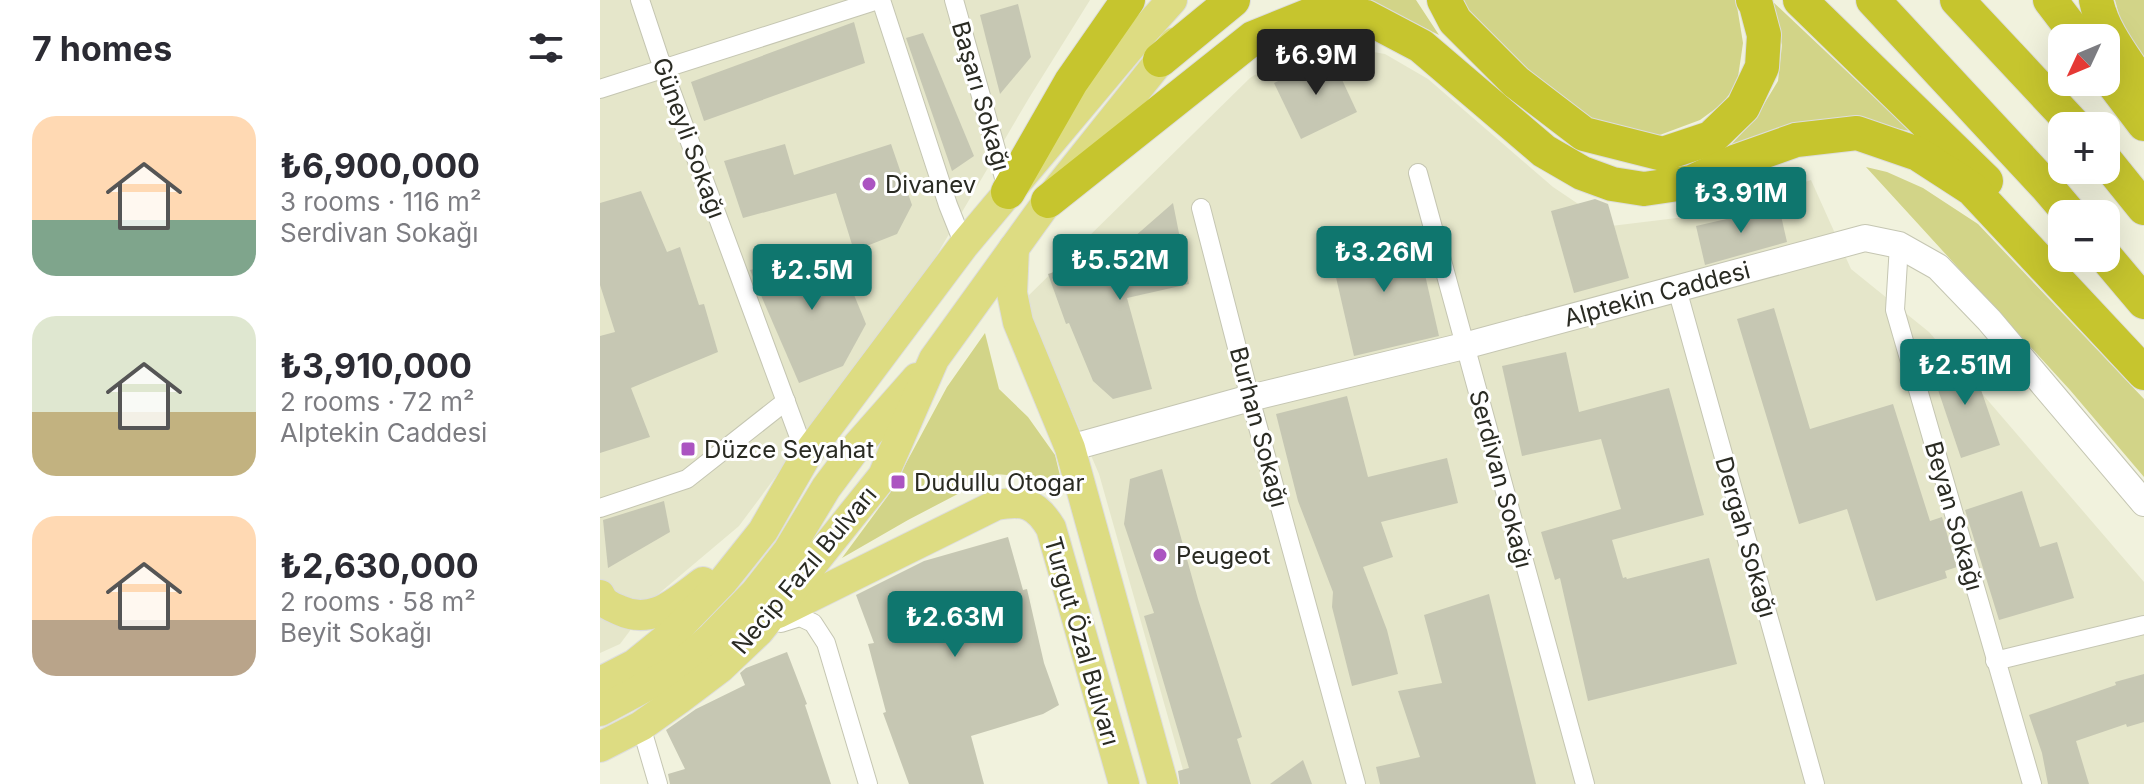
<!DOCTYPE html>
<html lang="en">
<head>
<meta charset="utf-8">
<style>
  :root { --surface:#fff; --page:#f7f7f7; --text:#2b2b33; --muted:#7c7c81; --accent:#0f766e }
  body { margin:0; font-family:Inter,sans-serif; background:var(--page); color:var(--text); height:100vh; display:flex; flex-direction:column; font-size:30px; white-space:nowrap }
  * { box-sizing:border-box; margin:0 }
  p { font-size:26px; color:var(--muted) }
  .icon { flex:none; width:44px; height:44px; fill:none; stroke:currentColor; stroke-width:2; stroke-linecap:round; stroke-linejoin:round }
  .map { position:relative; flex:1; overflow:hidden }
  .details { display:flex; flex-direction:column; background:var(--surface); width:600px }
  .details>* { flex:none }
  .needle { width:52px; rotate:226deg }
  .buttons { position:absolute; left:1448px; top:24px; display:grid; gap:16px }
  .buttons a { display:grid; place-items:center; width:72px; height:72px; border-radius:16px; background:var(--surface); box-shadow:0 8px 32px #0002; font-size:40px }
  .price { position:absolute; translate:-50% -68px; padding:0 18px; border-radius:8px; background:var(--accent); color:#fff; font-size:26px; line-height:52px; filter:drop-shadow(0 2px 4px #0008) }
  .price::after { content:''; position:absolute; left:50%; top:48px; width:24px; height:18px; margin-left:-12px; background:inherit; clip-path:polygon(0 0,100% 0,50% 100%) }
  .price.active { background:#222; color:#fff }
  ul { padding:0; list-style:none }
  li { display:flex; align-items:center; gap:24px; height:200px; padding:0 32px }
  li span { display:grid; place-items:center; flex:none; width:224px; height:160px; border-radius:24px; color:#555 }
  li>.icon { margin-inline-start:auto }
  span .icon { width:96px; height:96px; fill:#fffc; stroke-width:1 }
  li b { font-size:34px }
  h2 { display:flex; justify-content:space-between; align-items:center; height:96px; padding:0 32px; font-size:34px }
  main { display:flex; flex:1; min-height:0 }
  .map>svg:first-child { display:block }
</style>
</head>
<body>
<main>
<section class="details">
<h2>7 homes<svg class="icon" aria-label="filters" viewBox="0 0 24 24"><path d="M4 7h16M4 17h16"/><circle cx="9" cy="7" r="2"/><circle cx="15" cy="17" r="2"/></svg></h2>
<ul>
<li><span style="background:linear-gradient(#ffd9b3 65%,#7fa58c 0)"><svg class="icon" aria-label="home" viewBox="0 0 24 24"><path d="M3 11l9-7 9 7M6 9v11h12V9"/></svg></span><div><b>₺6,900,000</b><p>3 rooms · 116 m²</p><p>Serdivan Sokağı</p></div></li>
<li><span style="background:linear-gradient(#dfe7d0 60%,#c2b280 0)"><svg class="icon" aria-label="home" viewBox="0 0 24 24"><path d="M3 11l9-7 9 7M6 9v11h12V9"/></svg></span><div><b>₺3,910,000</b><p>2 rooms · 72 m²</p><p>Alptekin Caddesi</p></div></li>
<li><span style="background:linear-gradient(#ffd9b3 65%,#b9a48a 0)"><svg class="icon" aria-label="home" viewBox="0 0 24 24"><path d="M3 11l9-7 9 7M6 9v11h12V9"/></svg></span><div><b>₺2,630,000</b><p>2 rooms · 58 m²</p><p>Beyit Sokağı</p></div></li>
</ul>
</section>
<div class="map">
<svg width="1544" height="784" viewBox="0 0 1544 784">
  <rect width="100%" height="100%" fill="#f1f2dd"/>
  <g fill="#e5e6ca">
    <polygon points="0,0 490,0 429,98 322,280 139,526 56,596 20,644 0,653"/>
    <polygon points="745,47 785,54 828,79 953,187 1011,226 1085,217 1158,198 1211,180 1251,269 1329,332 1544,582 1544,784 587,784 499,474 424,300 650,78 698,48"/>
  </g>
  <g fill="#d2d488">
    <polygon points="760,0 816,0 839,35 794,13"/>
    <polygon points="860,0 1136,0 1143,43 1137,84 1122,104 1100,120 1049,139 991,119 928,70 869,16"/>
    <polygon points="1169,0 1171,0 1310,131 1246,120 1174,130 1127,149 1155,119 1178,81 1182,45"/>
    <polygon points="1515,0 1544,0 1544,66 1526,40"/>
    <polygon points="1266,167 1287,172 1323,188 1378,224 1544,399 1544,477 1470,390"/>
    <polygon points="385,333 399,389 428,417 455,455 461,480 396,474 308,520 242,558 290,493 347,387"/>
  </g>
  <g fill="#c6c7b3">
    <polygon points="418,4 431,57 400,94 380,15"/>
    <polygon points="254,22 265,63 104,121 91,82"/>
    <polygon points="323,33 374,156 352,171 306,38"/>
    <polygon points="731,56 757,112 701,139 674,83"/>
    <polygon points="185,144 194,175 291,144 312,205 297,234 254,251 236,193 143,218 124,161"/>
    <polygon points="41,191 67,252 80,247 99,305 104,304 118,352 31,388 50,437 0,453 0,336 15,332 0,285 0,203"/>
    <polygon points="995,199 1008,204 1029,278 974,293 951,211"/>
    <polygon points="573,203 589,284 527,298 552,389 513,399 493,381 469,323 466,324 448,274 518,251"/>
    <polygon points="1179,207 1187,242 1105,265 1096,226"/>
    <polygon points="815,231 839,336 754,356 730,251"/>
    <polygon points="236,251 266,324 243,366 199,383 150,270"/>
    <polygon points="1174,308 1210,429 1293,404 1330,521 1342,517 1357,567 1345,571 1347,578 1276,601 1247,509 1199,524 1137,319"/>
    <polygon points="966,352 979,412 1069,388 1104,515 1012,540 1023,578 1026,577 1027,579 1109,558 1137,664 988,701 960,578 955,580 941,532 1021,509 1001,439 922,456 902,366"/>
    <polygon points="1369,355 1400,445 1361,458 1331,369"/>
    <polygon points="747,396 768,477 847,458 858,503 781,522 793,557 763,567 787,630 798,674 752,686 732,607 733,592 698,501 676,414"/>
    <polygon points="562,469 598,599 642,737 637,739 651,784 580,784 578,771 589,768 544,616 554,613 524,524 530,479"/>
    <polygon points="1422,491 1440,547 1457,542 1474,598 1399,620 1365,510"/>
    <polygon points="64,501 70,532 8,568 3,520"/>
    <polygon points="408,537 423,590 427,589 444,663 459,705 443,714 371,736 384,784 309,784 283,713 286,712 268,644 274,643 256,595 324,561"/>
    <polygon points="889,594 936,784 780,784 776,767 820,757 798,691 842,683 824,615"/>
    <polygon points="187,652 207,704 205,705 231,784 70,784 68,774 85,769 66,730 96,709 145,685 140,673 146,668"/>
    <polygon points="1544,674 1544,722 1527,727 1526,724 1476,741 1489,784 1448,784 1442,753 1429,715 1516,685 1515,682"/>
    <polygon points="703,760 712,784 670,784"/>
  </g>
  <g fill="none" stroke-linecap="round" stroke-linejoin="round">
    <defs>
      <g id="street">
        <polyline points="40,0 63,69 206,456"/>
        <polyline points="281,0 348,205 364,245"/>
        <polyline points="354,0 408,192"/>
        <polyline points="0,89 278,0"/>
        <polyline points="818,173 985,784"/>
        <polyline points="601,208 650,398 756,784"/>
        <polyline points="1299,245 1295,310 1432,784"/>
        <polyline points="1077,289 1215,784"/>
        <polyline points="0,508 87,479 186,401"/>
        <polyline points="181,623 200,617 213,623 226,643 268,784"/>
        <polyline points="1395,661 1544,625"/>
        <polyline points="41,726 58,784"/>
      </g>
      <polyline id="secondary" points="470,448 650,398 864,346 1265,238 1299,245 1338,267 1389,320 1544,503"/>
      <g id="primary">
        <polyline points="414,248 412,293 418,322 470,448 563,784"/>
        <path d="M 0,595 C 4,604 10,606 19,610 C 53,626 77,601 103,582"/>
        <path d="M 178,613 L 396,505 C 424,500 436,503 451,528 L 524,784"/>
        <polyline points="0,682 35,664 72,634 124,580 163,531 206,456 364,245 536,40 572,0"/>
        <polyline points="0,711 69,674 112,637 155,593 188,551 226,488 258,445 317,378"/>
        <polyline points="0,747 41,726 79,699 120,668 159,631 283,476 334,359 448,201 574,43"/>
      </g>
      <g id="highway">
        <polyline points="844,0 855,21 916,82 984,134 1063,154 1111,138 1143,107 1162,67 1164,35 1156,5 1153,0"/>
        <polyline points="1200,0 1386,181"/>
        <polyline points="1273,0 1447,187 1470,214"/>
        <polyline points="1357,0 1475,126"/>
        <polyline points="1450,0 1479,38"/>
        <path d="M 1496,0 C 1502,32 1527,61 1544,88"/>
        <polyline points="560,60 633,0"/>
        <polyline points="1506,74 1544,124"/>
        <polyline points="1506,161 1544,208"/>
        <polyline points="408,192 471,82 528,0"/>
        <polyline points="448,201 653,38 715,13 766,17 821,46 944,151 982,173 1012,184 1044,189 1092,182 1137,161 1196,140 1257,133 1318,154 1372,189 1544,373"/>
        <polyline points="1506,257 1544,302"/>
      </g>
    </defs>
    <use href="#street" stroke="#c5c6b2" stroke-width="20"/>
    <use href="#secondary" stroke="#c5c6b2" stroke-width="28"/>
    <use href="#primary" stroke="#dddddc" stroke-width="32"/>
    <use href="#highway" stroke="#dddddc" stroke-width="36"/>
    <use href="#street" stroke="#fff" stroke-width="18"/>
    <use href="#secondary" stroke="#fff" stroke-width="26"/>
    <use href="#primary" stroke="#dddc82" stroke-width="30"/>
    <use href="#highway" stroke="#c6c52e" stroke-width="34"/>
  </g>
  <g fill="#ab54c1" stroke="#fff" stroke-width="3">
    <circle cx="269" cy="184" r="8"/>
    <rect x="80" y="441" width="16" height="16" rx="4"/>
    <rect x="290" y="474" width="16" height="16" rx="4"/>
    <circle cx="560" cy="555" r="8"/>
  </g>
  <g text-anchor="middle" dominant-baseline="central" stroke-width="6" stroke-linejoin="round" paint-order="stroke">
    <g font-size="24" fill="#2a2b23" stroke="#fff">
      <text transform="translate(381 96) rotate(74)">Başarı Sokağı</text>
      <text transform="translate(89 138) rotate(70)">Güneyli Sokağı</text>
      <text transform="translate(1057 294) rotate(-15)">Alptekin Caddesi</text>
      <text transform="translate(659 427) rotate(75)">Burhan Sokağı</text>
      <text transform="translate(901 479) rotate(75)">Serdivan Sokağı</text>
      <text transform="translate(1354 516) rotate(74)">Beyan Sokağı</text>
      <text transform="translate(1146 537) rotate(74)">Dergah Sokağı</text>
      <text transform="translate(204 570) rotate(-50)">Necip Fazıl Bulvarı</text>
      <text transform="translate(482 641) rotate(74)">Turgut Özal Bulvarı</text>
    </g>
    <g font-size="24" fill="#2a2b23" stroke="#fff" text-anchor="start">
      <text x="285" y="184">Divanev</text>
      <text x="104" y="449">Düzce Seyahat</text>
      <text x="314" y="482">Dudullu Otogar</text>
      <text x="576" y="555">Peugeot</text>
    </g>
  </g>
</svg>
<div class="buttons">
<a><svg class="needle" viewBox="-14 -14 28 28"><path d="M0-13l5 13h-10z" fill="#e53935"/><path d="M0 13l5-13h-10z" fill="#7c7c81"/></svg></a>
<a>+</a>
<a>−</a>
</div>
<b class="price active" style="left:716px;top:97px">₺6.9M</b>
<b class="price" style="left:1141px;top:235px">₺3.91M</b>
<b class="price" style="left:784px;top:294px">₺3.26M</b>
<b class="price" style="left:520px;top:302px">₺5.52M</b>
<b class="price" style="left:212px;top:312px">₺2.5M</b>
<b class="price" style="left:1365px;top:407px">₺2.51M</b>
<b class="price" style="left:355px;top:659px">₺2.63M</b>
</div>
</main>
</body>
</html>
